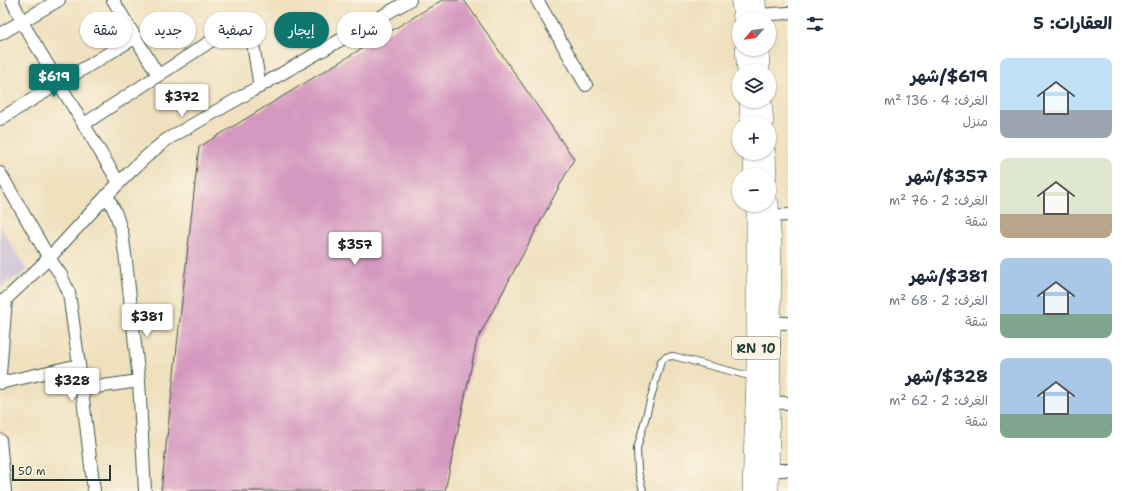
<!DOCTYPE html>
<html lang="ar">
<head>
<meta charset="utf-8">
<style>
  :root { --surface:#fff; --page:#f2f2f3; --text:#1f2937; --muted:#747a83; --accent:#0f766e }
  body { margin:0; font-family:"Shantell Sans","Playpen Sans Arabic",sans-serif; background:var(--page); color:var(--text); direction:rtl; height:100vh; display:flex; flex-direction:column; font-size:15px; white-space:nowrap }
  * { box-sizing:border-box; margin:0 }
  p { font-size:13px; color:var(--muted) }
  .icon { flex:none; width:22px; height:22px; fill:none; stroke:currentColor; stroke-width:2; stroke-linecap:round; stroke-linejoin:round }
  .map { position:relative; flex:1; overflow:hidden; direction:ltr }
  .details { display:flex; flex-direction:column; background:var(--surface); width:340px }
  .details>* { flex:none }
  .guide { position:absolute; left:12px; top:12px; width:380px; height:36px; direction:rtl; display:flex; gap:8px }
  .needle { width:26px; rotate:242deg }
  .controls { position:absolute; left:732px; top:12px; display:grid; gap:8px }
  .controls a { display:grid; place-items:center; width:44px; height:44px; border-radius:50%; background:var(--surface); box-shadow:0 1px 3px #0004; font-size:20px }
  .scale { position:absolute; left:12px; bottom:10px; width:99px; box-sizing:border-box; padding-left:4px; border:2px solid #1f3d34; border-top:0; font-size:11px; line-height:14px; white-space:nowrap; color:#1f3d34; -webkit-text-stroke:3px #fcf5e5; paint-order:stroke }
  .price { position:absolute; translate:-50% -34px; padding:0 9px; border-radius:4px; background:#fff; color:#222; font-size:13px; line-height:26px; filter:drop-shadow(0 1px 2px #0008) }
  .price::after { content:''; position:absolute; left:50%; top:24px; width:12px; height:9px; margin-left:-6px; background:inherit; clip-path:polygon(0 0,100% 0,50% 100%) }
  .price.on { background:var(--accent); color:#fff }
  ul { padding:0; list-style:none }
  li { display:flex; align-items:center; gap:12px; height:100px; padding:0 16px }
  li span { display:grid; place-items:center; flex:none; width:112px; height:80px; border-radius:8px; color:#555 }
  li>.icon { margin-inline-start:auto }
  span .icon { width:48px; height:48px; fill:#fffc; stroke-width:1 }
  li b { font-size:17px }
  h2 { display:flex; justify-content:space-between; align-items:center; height:48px; padding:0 16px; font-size:17px }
  .tag { padding:0 14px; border-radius:18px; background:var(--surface); box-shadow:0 1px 3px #0004; font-size:14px; line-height:36px }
  .tag.on { background:var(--accent); color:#fff }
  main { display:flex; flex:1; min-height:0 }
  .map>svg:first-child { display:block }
</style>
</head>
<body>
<main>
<section class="details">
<h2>العقارات: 5<svg class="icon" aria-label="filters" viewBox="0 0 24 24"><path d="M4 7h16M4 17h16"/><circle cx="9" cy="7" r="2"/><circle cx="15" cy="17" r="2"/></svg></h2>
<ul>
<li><span style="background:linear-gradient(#bfe0f5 65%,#9aa5b1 0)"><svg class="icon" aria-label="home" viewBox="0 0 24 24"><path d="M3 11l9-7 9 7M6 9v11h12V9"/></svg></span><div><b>$619/شهر</b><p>الغرف: 4 · 136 m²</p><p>منزل</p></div></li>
<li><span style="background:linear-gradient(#dfe7d0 70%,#b9a48a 0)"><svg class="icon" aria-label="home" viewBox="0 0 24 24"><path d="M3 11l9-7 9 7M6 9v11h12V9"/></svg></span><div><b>$357/شهر</b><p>الغرف: 2 · 76 m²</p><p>شقة</p></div></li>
<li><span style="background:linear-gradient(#a9c7e8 70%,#7fa58c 0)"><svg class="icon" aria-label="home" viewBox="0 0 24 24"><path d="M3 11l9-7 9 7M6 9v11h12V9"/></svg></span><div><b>$381/شهر</b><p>الغرف: 2 · 68 m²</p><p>شقة</p></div></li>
<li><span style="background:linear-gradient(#a9c7e8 70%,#7fa58c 0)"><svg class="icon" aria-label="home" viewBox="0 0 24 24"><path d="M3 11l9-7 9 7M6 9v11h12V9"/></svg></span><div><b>$328/شهر</b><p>الغرف: 2 · 62 m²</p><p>شقة</p></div></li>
</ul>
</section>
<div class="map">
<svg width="788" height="491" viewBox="0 0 788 491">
  <rect width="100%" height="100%" fill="#fcf5e5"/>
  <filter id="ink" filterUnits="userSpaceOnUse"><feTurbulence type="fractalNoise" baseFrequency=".025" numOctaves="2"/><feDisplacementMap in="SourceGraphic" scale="8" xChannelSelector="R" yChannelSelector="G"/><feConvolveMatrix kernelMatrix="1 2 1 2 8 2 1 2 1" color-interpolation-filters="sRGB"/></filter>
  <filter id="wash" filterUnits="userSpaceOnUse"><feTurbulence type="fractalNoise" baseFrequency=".012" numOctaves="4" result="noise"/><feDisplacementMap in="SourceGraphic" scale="16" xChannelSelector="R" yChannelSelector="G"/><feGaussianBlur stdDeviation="0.9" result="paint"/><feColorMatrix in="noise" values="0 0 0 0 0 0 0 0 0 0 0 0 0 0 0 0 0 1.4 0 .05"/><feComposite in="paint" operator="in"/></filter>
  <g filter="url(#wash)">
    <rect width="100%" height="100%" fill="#efe0be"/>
    <polygon fill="#c9bfd7" points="0,226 27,271 0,287"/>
    <g id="blocks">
      <polygon fill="#d598c0" points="442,0 464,0 574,159 477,340 445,491 161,491 199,147"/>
    </g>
  </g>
  <g filter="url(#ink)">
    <use href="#blocks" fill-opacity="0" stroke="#3e5549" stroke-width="1"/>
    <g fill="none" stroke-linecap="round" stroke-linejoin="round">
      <defs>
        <polyline id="lane" points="643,491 638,471 637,449 661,361 666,357 673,356 753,377"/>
        <g id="street">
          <polyline points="12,0 22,22 119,183"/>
          <polyline points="113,0 158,75"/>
          <polyline points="537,0 586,85"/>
          <polyline points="757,15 788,13"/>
          <polyline points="0,34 59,0"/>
          <polyline points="0,119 136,37"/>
          <polyline points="84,124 234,26 243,25 251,32 260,87"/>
          <polyline points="0,173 49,258 61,275 69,293 79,365"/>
          <polyline points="107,195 116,214 122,233 126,261 139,381 145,491"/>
          <polyline points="770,216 788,215"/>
          <path d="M 0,302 L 6,299 C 21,285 36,271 50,257 C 88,217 123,174 166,140 L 410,0"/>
          <polyline points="771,323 788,323"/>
          <polyline points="0,374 6,299"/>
          <polyline points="0,383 79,365 94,491"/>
          <polyline points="82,389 139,381"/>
          <polyline points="763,402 788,403"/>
          <polyline points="0,440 5,491"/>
          <polyline points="769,470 788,470"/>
        </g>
        <g id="primary">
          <polyline points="741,0 743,19"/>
          <polyline points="756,0 757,19"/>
          <polyline points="745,49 747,71"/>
          <polyline points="759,49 760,71"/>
          <polyline points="749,101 750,123"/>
          <polyline points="762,101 764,123"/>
          <polyline points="752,153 754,175"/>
          <polyline points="766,153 767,175"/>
          <polyline points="769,204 772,245 769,491"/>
          <polyline points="752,491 756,378 756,205"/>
        </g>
      </defs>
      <use href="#lane" stroke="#3e5549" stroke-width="8"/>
      <use href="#street" stroke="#3e5549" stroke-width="14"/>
      <use href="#primary" stroke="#3e5549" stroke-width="20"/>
      <use href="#lane" stroke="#fff" stroke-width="6"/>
      <use href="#street" stroke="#fff" stroke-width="12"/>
      <use href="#primary" stroke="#fff" stroke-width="19"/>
    </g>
  </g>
  <g text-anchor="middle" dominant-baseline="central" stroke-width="4" stroke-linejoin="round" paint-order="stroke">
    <rect fill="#fcf5e5" stroke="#617469" stroke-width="1" x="732" y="337" width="48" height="22" rx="3"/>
    <g font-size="13" font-weight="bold" fill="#1f3d34">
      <text x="756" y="348">RN 10</text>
    </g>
  </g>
</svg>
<div class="controls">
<a><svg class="needle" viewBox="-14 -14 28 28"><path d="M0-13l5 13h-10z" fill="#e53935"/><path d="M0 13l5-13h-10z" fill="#747a83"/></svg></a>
<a><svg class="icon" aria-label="layers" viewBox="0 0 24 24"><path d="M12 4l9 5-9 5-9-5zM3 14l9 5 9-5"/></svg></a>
<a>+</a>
<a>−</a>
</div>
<div class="scale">50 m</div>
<b class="price on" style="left:54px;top:98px">$619</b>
<b class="price" style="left:182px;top:118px">$372</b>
<b class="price" style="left:355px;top:266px">$357</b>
<b class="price" style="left:147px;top:338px">$381</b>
<b class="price" style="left:72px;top:402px">$328</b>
<div class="guide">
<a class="tag">شراء</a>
<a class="tag on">إيجار</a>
<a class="tag">تصفية</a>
<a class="tag">جديد</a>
<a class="tag">شقة</a>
</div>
</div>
</main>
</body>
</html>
